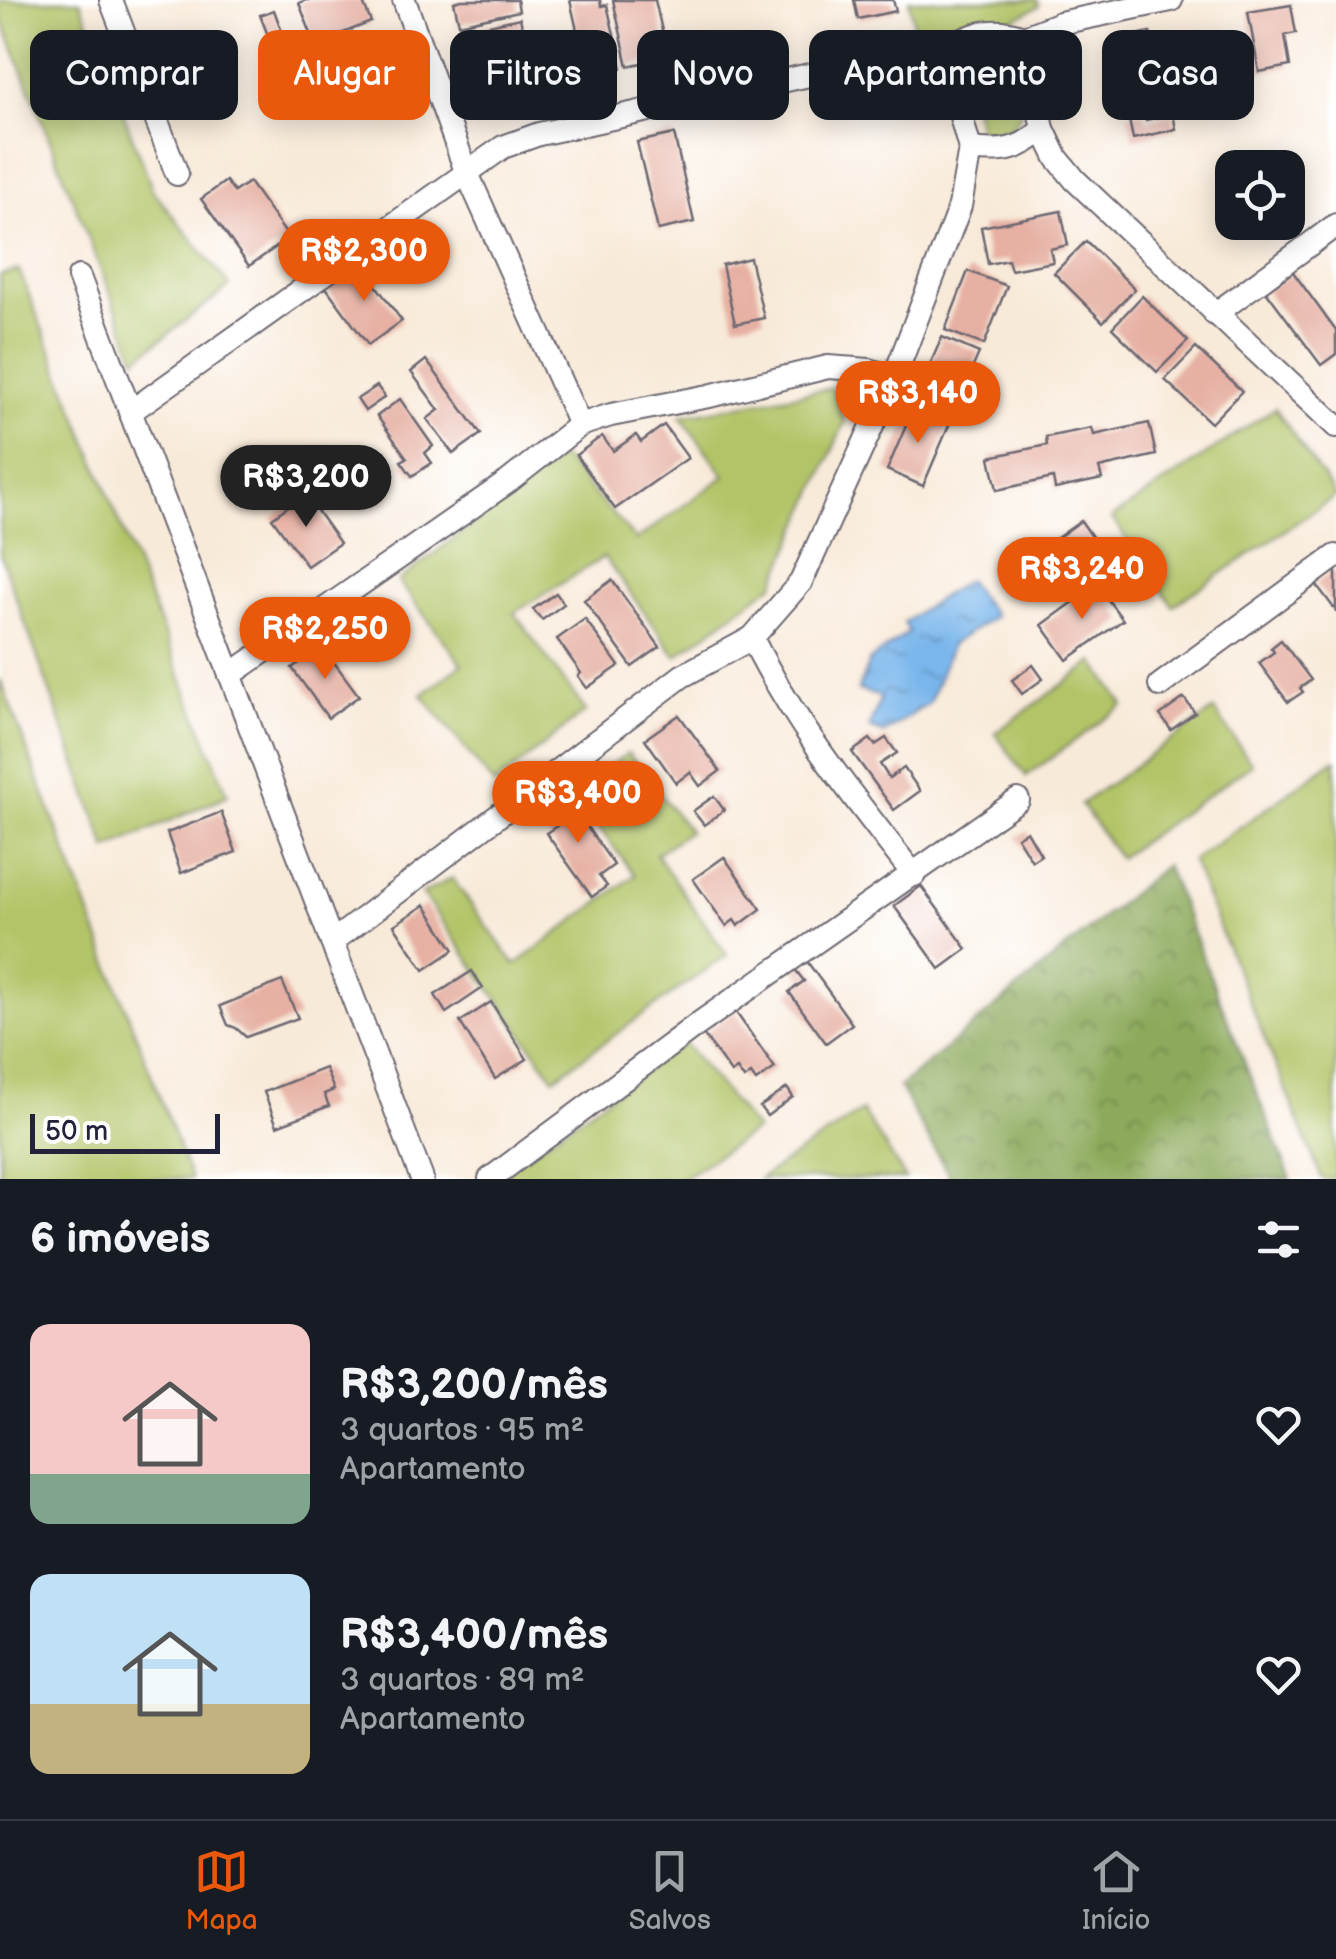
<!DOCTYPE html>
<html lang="pt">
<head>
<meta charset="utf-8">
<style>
  :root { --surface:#171b24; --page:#242831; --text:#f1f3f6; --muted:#9ea1a6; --line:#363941; --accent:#ea580c }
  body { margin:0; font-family:"Balsamiq Sans",sans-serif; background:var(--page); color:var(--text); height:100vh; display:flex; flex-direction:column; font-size:38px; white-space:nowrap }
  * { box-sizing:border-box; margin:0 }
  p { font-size:32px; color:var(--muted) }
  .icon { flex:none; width:55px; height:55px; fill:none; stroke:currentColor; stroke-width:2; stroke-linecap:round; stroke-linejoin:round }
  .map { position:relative; height:1179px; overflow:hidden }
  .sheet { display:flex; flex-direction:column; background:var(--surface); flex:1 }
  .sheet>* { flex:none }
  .top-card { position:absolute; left:30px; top:30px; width:1278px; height:90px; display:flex; gap:20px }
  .fabs { position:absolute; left:1215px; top:150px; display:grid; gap:20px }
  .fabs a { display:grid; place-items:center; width:90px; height:90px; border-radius:20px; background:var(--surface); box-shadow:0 5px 25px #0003; font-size:50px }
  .scale { position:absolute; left:30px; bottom:25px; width:190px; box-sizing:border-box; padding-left:10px; border:5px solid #22223b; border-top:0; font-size:28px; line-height:35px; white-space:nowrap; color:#22223b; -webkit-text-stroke:8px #fff; paint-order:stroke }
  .price { position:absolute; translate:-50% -85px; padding:0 22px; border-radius:35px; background:var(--accent); color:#fff; font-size:32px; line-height:65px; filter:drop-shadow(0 2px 5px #0008) }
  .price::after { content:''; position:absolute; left:50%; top:60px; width:30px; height:22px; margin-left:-15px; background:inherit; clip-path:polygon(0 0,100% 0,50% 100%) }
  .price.current { background:#222; color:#fff }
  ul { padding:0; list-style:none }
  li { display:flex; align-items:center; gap:30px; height:250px; padding:0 30px }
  li span { display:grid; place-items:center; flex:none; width:280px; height:200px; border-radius:20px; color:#555 }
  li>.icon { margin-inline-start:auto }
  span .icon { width:120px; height:120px; fill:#fffc; stroke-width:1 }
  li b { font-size:42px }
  h2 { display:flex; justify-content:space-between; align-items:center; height:120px; padding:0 30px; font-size:42px }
  .pill { padding:0 35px; border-radius:20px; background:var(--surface); box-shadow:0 5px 25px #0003; font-size:35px; line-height:90px }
  .pill.current { background:var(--accent); color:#fff }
  .tab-bar { display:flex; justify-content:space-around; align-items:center; height:140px; border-top:2px solid var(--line); background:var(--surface); font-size:28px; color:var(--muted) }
  .tab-bar a { display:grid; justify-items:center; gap:5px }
  .tab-bar .current { color:var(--accent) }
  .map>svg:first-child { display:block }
</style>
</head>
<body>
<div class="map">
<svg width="1336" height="1179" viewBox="0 0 1336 1179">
  <defs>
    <pattern id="forest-crowns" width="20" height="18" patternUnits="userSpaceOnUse" patternTransform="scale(2.5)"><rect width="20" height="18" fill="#8daa5c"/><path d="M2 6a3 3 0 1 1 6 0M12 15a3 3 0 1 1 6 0" fill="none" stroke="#738a4d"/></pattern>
    <pattern id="water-ripples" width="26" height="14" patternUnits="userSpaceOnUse" patternTransform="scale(2.5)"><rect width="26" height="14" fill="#79b6ec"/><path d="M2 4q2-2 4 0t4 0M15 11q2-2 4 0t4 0" fill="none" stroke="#6394c0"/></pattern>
  </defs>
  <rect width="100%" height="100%" fill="#fff"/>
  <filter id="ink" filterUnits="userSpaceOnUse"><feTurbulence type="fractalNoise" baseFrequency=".01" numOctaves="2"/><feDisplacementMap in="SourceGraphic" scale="20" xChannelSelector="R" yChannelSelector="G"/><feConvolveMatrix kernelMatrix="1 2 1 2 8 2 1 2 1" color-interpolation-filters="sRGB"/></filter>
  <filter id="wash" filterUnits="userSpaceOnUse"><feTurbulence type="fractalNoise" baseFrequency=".0048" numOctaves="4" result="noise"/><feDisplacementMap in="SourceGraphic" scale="40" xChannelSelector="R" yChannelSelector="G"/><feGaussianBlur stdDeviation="2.25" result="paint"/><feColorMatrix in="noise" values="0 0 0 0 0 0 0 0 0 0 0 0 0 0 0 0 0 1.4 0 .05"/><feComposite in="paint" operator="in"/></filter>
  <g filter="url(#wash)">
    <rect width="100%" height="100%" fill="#f8ead9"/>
    <g fill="#b2c468" stroke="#6a7352" stroke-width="2.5">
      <polygon points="0,0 80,0 153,191 230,286 136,359 0,14"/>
      <polygon points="909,0 1037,0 1039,6 992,31 963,21 915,30"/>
      <path d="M 993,42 L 1006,48 L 1021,112 C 1014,131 997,138 979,130 L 964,60 L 972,47 Z"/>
      <polygon points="19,270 228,795 107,849 0,554 0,275"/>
      <polygon points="832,388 845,422 774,584 676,656 604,557 514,613 586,711 494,785 422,695 462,664 398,581 561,457 636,540 725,476 680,416"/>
      <polygon points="1275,408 1336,496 1173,606 1112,518"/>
      <polygon points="1094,662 1124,705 1026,776 995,733"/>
      <polygon points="0,679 191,1179 0,1179"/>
      <polygon points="1214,710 1252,764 1119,858 1081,804"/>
      <polygon points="628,753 689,831 656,854 727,955 554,1078 422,894 452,878 515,965 635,875 572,793"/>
      <polygon points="1336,759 1336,1179 1322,1179 1192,861"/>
      <polygon points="684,1043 756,1130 682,1179 493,1179"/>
      <polygon points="862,1111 906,1179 759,1179"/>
    </g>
    <polygon fill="url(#forest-crowns)" stroke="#58664c" stroke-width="2.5" points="1166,865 1291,1179 951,1179 899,1087"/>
    <polygon fill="url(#water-ripples)" stroke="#4e6c94" stroke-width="2.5" points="967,580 995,616 952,644 929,703 884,733 869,728 881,697 858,690 870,660 909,632 904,622"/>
    <g id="blocks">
      <g fill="#e6b0a3">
        <polygon points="306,0 362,0 371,22 315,44 299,3"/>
        <polygon points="462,0 517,0 519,11 459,24 454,2"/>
        <polygon points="570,0 600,0 601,6 607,5 622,68 582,77 576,53 582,52"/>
        <polygon points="613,0 655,0 668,57 628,66"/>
        <polygon points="854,0 893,0 896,11 858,19"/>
        <polygon points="1291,5 1296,33 1285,35 1290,66 1259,72 1248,12"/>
        <polygon points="274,10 289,51 276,56 260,15"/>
        <polygon points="520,18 537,93 489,103 485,82 459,87 453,60 478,55 472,29"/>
        <polygon points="1150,32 1160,75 1124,83 1113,40"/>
        <polygon points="1144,112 1146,120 1173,114 1176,129 1133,139 1128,115"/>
        <polygon points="674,134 694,222 658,230 637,142"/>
        <polygon points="226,181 234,192 249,182 289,238 249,266 201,199"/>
        <polygon points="1061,211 1068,245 1050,249 1053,262 1011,270 1008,260 988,264 981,227"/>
        <polygon points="1086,241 1135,289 1103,322 1054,273"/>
        <polygon points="750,258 764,318 735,324 722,265"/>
        <polygon points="359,262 402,321 368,345 325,286"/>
        <polygon points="968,271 1007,286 984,345 945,330"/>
        <polygon points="1293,272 1336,331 1336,354 1321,365 1266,291"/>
        <polygon points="1142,296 1188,341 1157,372 1112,328"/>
        <polygon points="942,337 979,353 952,415 915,399"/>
        <polygon points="1196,348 1242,391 1211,423 1165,380"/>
        <polygon points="426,360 481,434 453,454 427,419 439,410 411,372"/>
        <polygon points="377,386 385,397 365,411 357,399"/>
        <polygon points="400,399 433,446 425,453 432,463 412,476 401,461 407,458 377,416"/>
        <polygon points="914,407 950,423 923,486 887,470"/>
        <polygon points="1149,423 1156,455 1099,468 1102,479 1055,489 1053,478 997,490 990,457 1047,445 1046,437 1092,428 1094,435"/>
        <polygon points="664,425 688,458 615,509 576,455 602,436 613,451 636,435 641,442"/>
        <polygon points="274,461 284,475 256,495 245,481"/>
        <polygon points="305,494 340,543 307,566 272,518"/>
        <polygon points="1081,521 1093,538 1018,591 1006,574"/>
        <polygon points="1334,570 1336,573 1336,611 1316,584"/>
        <polygon points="612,580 660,647 632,667 584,600"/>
        <polygon points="1097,585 1123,620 1067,660 1042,625"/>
        <polygon points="556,593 564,604 542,620 533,609"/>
        <polygon points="585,619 619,666 587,688 578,676 581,673 557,639"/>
        <polygon points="1281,640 1311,680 1300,688 1303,692 1288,702 1259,663 1274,652 1271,648"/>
        <polygon points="322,646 359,696 328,718 292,668"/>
        <polygon points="1033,665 1043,679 1022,694 1012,680"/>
        <polygon points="1184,698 1195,713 1171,730 1160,715"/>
        <polygon points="679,715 720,771 700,786 690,772 676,783 645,739"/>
        <polygon points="886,738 897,753 880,764 889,778 904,768 920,791 894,810 852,752 870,739 875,745"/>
        <polygon points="565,796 614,865 599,876 607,886 592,897 546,833 557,826 545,810"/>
        <polygon points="714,796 724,810 704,825 693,811"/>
        <polygon points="221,812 236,852 181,873 167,833"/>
        <polygon points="1027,831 1041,855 1032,861 1017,837"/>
        <polygon points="724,857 761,909 738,926 734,920 726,926 693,879"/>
        <polygon points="921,886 967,949 940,969 894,906"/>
        <polygon points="425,905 454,950 424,970 394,925"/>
        <polygon points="806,960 852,1024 826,1043 789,992 804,981 794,968"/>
        <polygon points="472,971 483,988 446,1013 435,995"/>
        <polygon points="282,981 298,1018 246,1037 236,1028 228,1025 220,1006"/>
        <polygon points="491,1002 527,1059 495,1079 460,1022"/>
        <polygon points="735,1011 775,1068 756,1081 751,1074 744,1079 737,1069 731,1073 703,1034"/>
        <polygon points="325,1068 334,1090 324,1094 329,1106 277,1126 264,1092"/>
        <polygon points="787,1088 793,1097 767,1116 760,1107"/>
      </g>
    </g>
  </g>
  <g filter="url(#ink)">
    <use href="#blocks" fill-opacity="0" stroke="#6d6872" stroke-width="2.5"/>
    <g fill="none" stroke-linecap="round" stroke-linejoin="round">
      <defs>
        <g id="street">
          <polyline points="111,0 177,174"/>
          <polyline points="404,0 466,171 580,425"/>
          <polyline points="1043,129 1057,158 1075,180 1336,426"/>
          <path d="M 970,149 C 1001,153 1020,151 1043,129 L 1024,37"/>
          <polyline points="79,277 422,1179"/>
          <polyline points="1215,314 1336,225"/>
          <polyline points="130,412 503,147 539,134 887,58 943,52"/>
          <polyline points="230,675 509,481 580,425 611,415 709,396 828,367 869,370 894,378"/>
          <polyline points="1160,685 1336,556"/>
          <path d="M 914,875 C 854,798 795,725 752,638 L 801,582 L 894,378 L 960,206 L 970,149 L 943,52 C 969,33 993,26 1024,37 L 1060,23 L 1171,0"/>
          <polyline points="332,942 682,676 752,638"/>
          <polyline points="490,1179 694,1027 1018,800"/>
        </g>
      </defs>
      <use href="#street" stroke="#6d6872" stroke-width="26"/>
      <use href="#street" stroke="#fff" stroke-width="22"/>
    </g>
  </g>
</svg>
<div class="fabs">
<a><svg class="icon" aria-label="locate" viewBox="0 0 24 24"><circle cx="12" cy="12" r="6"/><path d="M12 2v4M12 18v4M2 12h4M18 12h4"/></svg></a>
</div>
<div class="scale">50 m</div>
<b class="price" style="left:364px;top:304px">R$2,300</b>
<b class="price" style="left:918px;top:446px">R$3,140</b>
<b class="price current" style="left:306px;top:530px">R$3,200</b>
<b class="price" style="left:1082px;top:622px">R$3,240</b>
<b class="price" style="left:325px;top:682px">R$2,250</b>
<b class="price" style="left:578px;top:846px">R$3,400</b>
<div class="top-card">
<a class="pill">Comprar</a>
<a class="pill current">Alugar</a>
<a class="pill">Filtros</a>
<a class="pill">Novo</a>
<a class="pill">Apartamento</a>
<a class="pill">Casa</a>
</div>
</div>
<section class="sheet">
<h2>6 imóveis<svg class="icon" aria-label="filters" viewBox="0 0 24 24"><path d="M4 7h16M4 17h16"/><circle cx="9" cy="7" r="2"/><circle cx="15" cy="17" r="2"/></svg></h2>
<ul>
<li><span style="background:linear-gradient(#f6c9c9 75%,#7fa58c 0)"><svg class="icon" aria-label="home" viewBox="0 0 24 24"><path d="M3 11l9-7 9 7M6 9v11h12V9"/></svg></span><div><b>R$3,200/mês</b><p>3 quartos · 95 m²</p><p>Apartamento</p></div><svg class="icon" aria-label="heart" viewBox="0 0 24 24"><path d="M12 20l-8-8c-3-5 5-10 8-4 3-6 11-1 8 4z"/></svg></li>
<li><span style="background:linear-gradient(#bfe0f5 65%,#c2b280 0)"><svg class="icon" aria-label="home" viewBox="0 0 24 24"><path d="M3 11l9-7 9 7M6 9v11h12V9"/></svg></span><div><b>R$3,400/mês</b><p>3 quartos · 89 m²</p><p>Apartamento</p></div><svg class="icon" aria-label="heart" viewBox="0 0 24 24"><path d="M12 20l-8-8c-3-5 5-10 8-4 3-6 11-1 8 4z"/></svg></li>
</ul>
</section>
<nav class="tab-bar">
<a class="current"><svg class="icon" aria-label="map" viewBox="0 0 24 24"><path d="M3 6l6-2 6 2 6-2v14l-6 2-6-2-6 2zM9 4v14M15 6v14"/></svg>Mapa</a>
<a><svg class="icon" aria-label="saved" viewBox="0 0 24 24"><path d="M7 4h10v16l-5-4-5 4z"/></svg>Salvos</a>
<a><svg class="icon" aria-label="home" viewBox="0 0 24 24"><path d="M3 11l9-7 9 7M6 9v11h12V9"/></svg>Início</a>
</nav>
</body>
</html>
